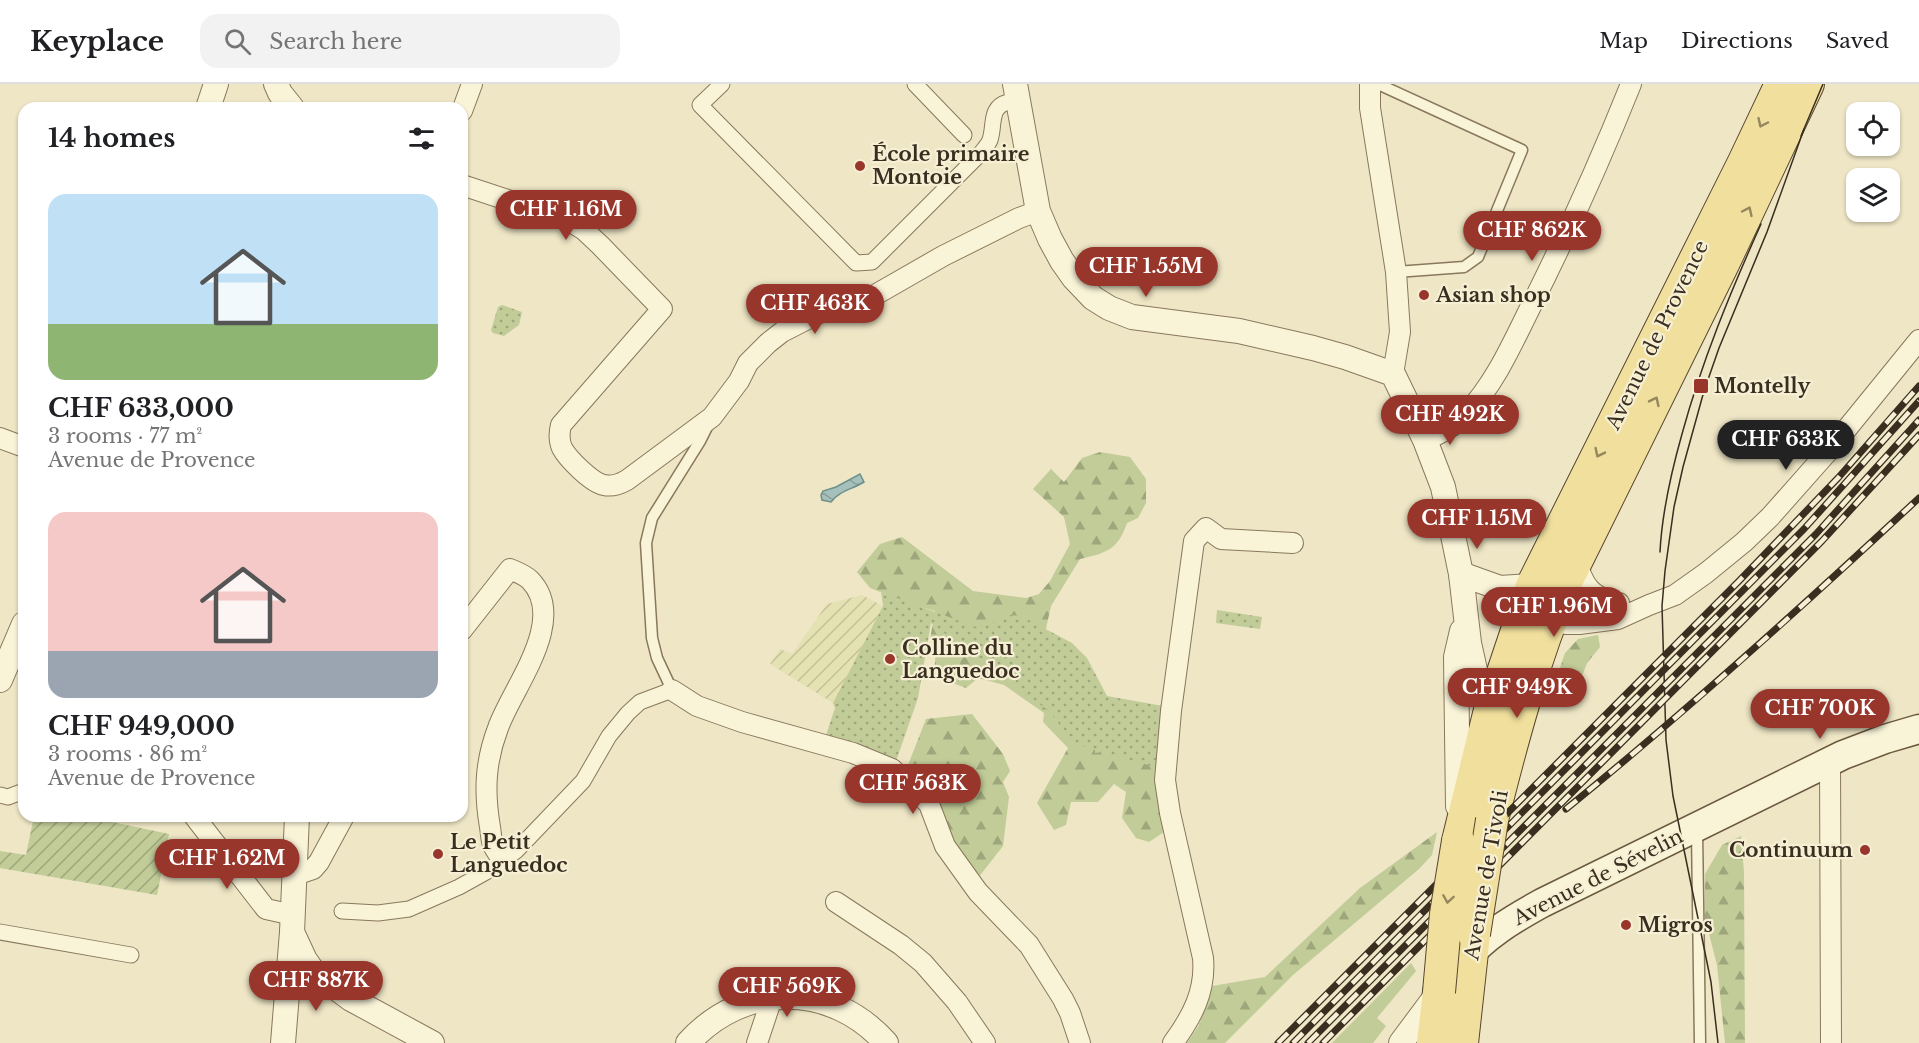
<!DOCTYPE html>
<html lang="en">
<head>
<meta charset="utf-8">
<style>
  :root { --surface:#fff; --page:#f2f2f2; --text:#202124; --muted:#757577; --line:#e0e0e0; --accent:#98362b }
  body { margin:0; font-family:"Libre Baskerville",serif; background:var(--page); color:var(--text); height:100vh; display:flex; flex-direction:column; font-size:22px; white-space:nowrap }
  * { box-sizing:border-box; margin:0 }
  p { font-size:20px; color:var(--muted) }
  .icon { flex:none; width:33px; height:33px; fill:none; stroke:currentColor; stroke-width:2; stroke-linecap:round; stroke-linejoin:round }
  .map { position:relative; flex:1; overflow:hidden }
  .drawer { position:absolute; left:18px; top:18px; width:450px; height:720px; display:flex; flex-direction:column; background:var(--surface); border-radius:18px; box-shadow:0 2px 4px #0004 }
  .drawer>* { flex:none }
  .tools { position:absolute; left:1846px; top:18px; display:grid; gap:12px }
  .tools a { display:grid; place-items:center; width:54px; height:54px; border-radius:12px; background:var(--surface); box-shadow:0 2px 4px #0004; font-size:30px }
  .price { position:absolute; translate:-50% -51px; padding:0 14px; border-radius:21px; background:var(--accent); color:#fff; font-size:20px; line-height:39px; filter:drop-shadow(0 2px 3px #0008) }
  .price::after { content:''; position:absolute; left:50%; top:36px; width:18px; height:14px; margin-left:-9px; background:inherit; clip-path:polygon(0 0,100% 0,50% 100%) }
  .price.on { background:#222; color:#fff }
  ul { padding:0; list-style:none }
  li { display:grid; align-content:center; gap:12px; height:318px; padding:0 30px }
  li span { display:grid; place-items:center; height:186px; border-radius:18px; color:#555 }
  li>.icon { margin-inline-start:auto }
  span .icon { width:108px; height:108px; fill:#fffc; stroke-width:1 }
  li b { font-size:26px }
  h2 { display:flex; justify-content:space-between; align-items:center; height:72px; padding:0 30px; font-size:26px }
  header { display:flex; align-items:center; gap:36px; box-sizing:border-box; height:84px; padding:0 30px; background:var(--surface); border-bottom:2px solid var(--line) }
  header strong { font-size:28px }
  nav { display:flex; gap:33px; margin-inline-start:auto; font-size:21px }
  .search { width:420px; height:54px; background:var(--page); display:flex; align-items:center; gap:15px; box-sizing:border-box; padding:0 21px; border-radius:18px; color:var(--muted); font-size:22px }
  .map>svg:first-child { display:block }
</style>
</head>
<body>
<header>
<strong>Keyplace</strong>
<div class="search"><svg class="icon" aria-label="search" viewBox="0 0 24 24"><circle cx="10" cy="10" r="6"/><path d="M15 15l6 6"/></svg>Search here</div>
<nav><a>Map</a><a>Directions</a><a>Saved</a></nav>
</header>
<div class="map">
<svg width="1919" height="959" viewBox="0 0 1919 959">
  <defs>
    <pattern id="farmland-furrows" width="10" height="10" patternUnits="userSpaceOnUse" patternTransform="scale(1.5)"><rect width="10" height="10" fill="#e4e1b2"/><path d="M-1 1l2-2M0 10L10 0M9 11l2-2" fill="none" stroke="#c4c199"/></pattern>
    <pattern id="forest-firs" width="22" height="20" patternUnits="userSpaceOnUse" patternTransform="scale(1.5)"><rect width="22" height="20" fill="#c1cc98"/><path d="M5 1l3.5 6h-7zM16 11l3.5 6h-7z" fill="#9ea67b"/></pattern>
    <pattern id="park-dots" width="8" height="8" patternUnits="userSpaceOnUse" patternTransform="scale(1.5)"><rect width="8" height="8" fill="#c1cc98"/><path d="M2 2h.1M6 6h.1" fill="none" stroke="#9ea67b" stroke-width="1.8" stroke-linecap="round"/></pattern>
    <pattern id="garden-furrows" width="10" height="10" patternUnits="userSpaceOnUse" patternTransform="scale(1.5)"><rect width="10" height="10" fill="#c1cc98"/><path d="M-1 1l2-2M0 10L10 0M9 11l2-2" fill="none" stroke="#9ea67b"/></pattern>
    <pattern id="water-waves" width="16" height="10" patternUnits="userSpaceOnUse" patternTransform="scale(1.5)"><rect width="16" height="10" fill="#a6c1bc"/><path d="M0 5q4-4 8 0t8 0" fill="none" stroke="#889d98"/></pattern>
  </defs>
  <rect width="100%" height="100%" fill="#eee6c5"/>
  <polygon fill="url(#farmland-furrows)" points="862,511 883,522 833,619 770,580 780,565 792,570 827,520"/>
  <polygon fill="#c1cc98" points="1411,879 1416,887 1377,934 1386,942 1373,959 1332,959"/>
  <g fill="url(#forest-firs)">
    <path d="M 1100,368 L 1130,373 L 1146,395 L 1146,419 L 1138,434 L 1127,439 C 1118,466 1106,469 1080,475 L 1051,522 L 1043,558 L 1056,601 L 1163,649 L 1167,746 L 1149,758 L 1136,754 L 1122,734 L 1126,708 L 1114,700 L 1098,718 L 1071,718 L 1066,741 L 1054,746 L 1037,719 L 1068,664 L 1043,638 L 1044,629 L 1004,601 L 978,594 L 966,604 L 934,592 L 936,563 L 930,555 L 935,527 L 911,520 L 870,504 L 857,488 L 880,460 L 902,453 L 973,507 L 1026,514 L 1039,510 L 1050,497 L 1070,460 L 1064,433 L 1033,405 L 1051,385 L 1064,398 L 1082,374 Z"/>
    <polygon points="1598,551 1600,563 1587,579 1579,600 1557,593 1565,569 1578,555"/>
    <polygon points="972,630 1003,670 1010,687 1003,698 1009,713 1003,762 978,794 906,686 926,635"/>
    <polygon points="1437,748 1432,771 1419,785 1293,891 1225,959 1187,959 1199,941 1212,902 1265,893 1360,804"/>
    <polygon points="1741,752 1744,788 1745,959 1725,959 1717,881 1705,834 1705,790 1722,761"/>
  </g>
  <g fill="url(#park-dots)">
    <polygon points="502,221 522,228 519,241 504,252 493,249 491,246 498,223"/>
    <polygon points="881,508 979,544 1010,531 1021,532 1072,559 1087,574 1107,612 1163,622 1155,683 1103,668 1095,669 1095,666 1076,660 1049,627 931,539 918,614 895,680 824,657 835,624 833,619 883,522"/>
    <polygon points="1217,526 1262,533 1260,545 1216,539"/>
  </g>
  <polygon fill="url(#garden-furrows)" points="34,732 84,732 169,750 157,811 0,784 0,767 26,771"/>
  <path fill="url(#water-waves)" stroke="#6d908b" stroke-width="1.5" d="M 860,390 L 864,398 C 853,405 839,407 831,418 L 822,416 L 821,411 L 823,407 L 836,403 Z"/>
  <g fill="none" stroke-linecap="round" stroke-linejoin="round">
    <defs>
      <g id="service">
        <polyline points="1378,0 1522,66 1478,173 1464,183 1396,188"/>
        <polyline points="672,606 657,574 652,554 646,459 652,434 700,357 708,341"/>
        <polyline points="1697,746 1700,959"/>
      </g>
      <g id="pedestrian">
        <path d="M 722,0 L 700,21 L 856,179 L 872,178 L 981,69 C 984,65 988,61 990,56 C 995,41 989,23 1008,18"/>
        <polyline points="915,0 964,51"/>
        <polyline points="0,711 8,713 24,707"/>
        <polyline points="342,827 378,829 409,825 459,803 486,788 516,767 583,697 609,652 628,629 640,618 672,606"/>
        <polyline points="0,848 131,871"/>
      </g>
      <g id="minor">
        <polyline points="1370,0 1370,24 1396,188 1400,248 1393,290"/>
        <polyline points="462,27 472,0"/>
        <path d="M 462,101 L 568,136 L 584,146 L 600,161 L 662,225 L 561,341 C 559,349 559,357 562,364 C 568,375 592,399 604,401 C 612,403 620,400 627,396 L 712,333 L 739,297 L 748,279 L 768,259 L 782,248 L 823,227 L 875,211 L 943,172 L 1019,134 L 1038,127"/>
        <polyline points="0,354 24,363"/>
        <path d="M 1425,356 C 1440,350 1456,341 1467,329 C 1496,298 1513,258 1532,220 C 1568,148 1601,75 1631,0"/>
        <path d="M 1576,475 C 1583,502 1591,514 1619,519"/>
        <polyline points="1551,518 1566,540 1579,540 1618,535 1649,521 1675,511 1706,489 1744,458 1770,433 1832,363 1919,256"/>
        <path d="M 1550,527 C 1564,518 1577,522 1592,525 C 1600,527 1609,526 1617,527"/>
        <path d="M 462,546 L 510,485 C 517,488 525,491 530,496 C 569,536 512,604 498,644 C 485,678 484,708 490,743 C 491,749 491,756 493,761 C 496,767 500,772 502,777"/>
        <polyline points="672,606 697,622 742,638 853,669 892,685 929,720 945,762 978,808 1029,861 1063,915 1070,929 1080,959"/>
        <polyline points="1830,677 1831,959"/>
        <polyline points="194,732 266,825 293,831"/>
        <polyline points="295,791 313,785 319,778 344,732"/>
        <polyline points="836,818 901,861 923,879 957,918 985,959"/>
        <polyline points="757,959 772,914"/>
        <path d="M 1173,959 C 1192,933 1206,907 1203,874 L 1170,729 L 1165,696 L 1171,627 L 1194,457 L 1206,444 L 1221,455 L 1293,459"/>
      </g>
      <g id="tertiary">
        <polyline points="276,0 280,9 292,24"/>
        <polyline points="1015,0 1038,127 1050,155 1062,177 1074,194 1093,214 1109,224 1132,233 1239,247 1313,264 1345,273 1393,290 1425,356 1443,403 1461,490 1469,559 1477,595 1489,630 1493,636"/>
        <polyline points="208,24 216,0"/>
        <polyline points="1461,490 1500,504 1532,502"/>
        <polyline points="0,596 24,540"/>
        <polyline points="1458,722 1456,573 1462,547"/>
        <polyline points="292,848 305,876 312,886 351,915 432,959"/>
        <polyline points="283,959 292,848 297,732"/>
        <path d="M 688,959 C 743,898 831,897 886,959"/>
        <polyline points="1401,959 1439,908"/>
      </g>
      <path id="secondary" d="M 1463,878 C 1484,852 1513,835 1542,819 L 1843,671 L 1885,655 L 1919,645"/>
      <g id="primary">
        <path d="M 1492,736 C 1512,656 1534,574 1566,498 L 1723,180 L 1808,0"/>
        <polyline points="1458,757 1489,630 1532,502 1744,78 1781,0"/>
        <polyline points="1433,959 1439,908"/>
        <polyline points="1462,959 1474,850"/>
      </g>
    </defs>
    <use href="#service" stroke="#89785b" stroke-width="13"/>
    <use href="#pedestrian" stroke="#89785b" stroke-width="17"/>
    <use href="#minor" stroke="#89785b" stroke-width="22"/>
    <use href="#tertiary" stroke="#89785b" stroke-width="26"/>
    <use href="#secondary" stroke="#6b593e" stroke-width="31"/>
    <use href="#primary" stroke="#57462f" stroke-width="34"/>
    <use href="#service" stroke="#f9f3d8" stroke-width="10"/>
    <use href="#pedestrian" stroke="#f9f3d8" stroke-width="15"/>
    <use href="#minor" stroke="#f9f3d8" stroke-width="20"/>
    <use href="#tertiary" stroke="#f9f3d8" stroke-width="24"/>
    <use href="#secondary" stroke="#f9f3d8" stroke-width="28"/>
    <use href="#primary" stroke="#f1e09d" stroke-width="32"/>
    <g stroke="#392e1f" stroke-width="1.5">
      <polyline points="1801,52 1823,0"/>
      <path d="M 1660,468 C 1662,427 1671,389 1682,350 C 1702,277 1730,209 1761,140"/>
      <polyline points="1718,959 1711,898 1673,712 1666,656 1662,522 1665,487 1674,423 1683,383 1704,307 1719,264 1767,148 1804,45"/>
    </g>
    <defs>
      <g id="rail">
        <path d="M 1566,725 C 1688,626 1804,521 1919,414"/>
        <polyline points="1278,959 1739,497 1838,394 1919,302"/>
        <polyline points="1293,959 1804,445 1919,317"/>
        <polyline points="1308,959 1816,450 1919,336"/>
        <polyline points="1323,959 1822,457 1919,351"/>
      </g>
    </defs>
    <use href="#rail" stroke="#392e1f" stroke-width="7"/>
    <use href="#rail" stroke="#f6efd4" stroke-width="4.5" stroke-dasharray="14" stroke-linecap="butt"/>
    <defs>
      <g id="primary-bridge">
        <polyline points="1474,850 1492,736"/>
        <polyline points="1439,908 1446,830 1458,757"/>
      </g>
    </defs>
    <use href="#primary-bridge" stroke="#57462f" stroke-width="34" stroke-linecap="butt"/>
    <use href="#primary-bridge" stroke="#f1e09d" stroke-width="32"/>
  </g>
  <defs><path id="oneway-chevron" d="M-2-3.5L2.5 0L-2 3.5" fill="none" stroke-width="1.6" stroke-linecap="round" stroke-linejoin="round" transform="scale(1.5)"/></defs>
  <g stroke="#95875e">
    <use href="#oneway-chevron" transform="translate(1762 39) rotate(115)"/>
    <use href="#oneway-chevron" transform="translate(1748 127) rotate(-65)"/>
    <use href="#oneway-chevron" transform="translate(1655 317) rotate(-64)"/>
    <use href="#oneway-chevron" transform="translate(1599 369) rotate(116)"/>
    <use href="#oneway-chevron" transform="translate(1448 815) rotate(99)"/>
  </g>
  <g fill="#98362b" stroke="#f6efd4" stroke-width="2">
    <circle cx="860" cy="82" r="6"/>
    <circle cx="1424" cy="211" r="6"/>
    <rect x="1693" y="294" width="16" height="16" rx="3"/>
    <circle cx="890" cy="575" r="6"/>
    <circle cx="1865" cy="766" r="6"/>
    <circle cx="438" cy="770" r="6"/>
    <circle cx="1626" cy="841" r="6"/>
  </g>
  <g text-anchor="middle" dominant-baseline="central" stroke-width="4.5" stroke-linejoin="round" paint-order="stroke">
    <g font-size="20" font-weight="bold" fill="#392e1f" stroke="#f6efd4" text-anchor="start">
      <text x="872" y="70">École primaire<tspan x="872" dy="23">Montoie</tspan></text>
      <text x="1436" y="211">Asian shop</text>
      <text x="1714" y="302">Montelly</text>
      <text x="902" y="564">Colline du<tspan x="902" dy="23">Languedoc</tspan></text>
      <text x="450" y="758">Le Petit<tspan x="450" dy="23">Languedoc</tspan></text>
      <text x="1853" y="766" text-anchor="end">Continuum</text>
      <text x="1638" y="841">Migros</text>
    </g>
    <g font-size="20" fill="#392e1f" stroke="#f6efd4">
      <text transform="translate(1657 251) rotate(-64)">Avenue de Provence</text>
      <text transform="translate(1486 791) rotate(-80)">Avenue de Tivoli</text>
      <text transform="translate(1598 793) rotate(-27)">Avenue de Sévelin</text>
    </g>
  </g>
</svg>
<div class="tools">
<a><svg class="icon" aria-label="locate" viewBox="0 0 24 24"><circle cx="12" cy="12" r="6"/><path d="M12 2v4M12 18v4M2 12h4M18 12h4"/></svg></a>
<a><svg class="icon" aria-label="layers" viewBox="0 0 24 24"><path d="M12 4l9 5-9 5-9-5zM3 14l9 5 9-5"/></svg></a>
</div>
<b class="price" style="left:566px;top:157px">CHF 1.16M</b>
<b class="price" style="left:1532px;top:178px">CHF 862K</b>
<b class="price" style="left:1146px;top:214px">CHF 1.55M</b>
<b class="price" style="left:815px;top:251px">CHF 463K</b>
<b class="price" style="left:1450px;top:362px">CHF 492K</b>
<b class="price on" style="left:1786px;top:387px">CHF 633K</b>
<b class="price" style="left:1477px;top:466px">CHF 1.15M</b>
<b class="price" style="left:1554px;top:554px">CHF 1.96M</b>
<b class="price" style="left:1517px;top:635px">CHF 949K</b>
<b class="price" style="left:1820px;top:656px">CHF 700K</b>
<b class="price" style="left:913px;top:731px">CHF 563K</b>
<b class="price" style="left:227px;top:806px">CHF 1.62M</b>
<b class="price" style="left:316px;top:928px">CHF 887K</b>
<b class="price" style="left:787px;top:934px">CHF 569K</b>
<section class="drawer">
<h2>14 homes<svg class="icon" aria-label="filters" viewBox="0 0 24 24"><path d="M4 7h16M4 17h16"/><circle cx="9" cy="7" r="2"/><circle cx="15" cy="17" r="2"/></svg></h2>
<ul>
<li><span style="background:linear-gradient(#bfe0f5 70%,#8fb573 0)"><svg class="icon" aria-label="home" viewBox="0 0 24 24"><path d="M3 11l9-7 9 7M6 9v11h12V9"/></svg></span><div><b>CHF 633,000</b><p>3 rooms · 77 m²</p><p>Avenue de Provence</p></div></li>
<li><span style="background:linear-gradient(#f6c9c9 75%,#9aa5b1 0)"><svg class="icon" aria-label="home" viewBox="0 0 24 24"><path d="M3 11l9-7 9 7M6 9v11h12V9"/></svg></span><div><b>CHF 949,000</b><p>3 rooms · 86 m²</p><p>Avenue de Provence</p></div></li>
</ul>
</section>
</div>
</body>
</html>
